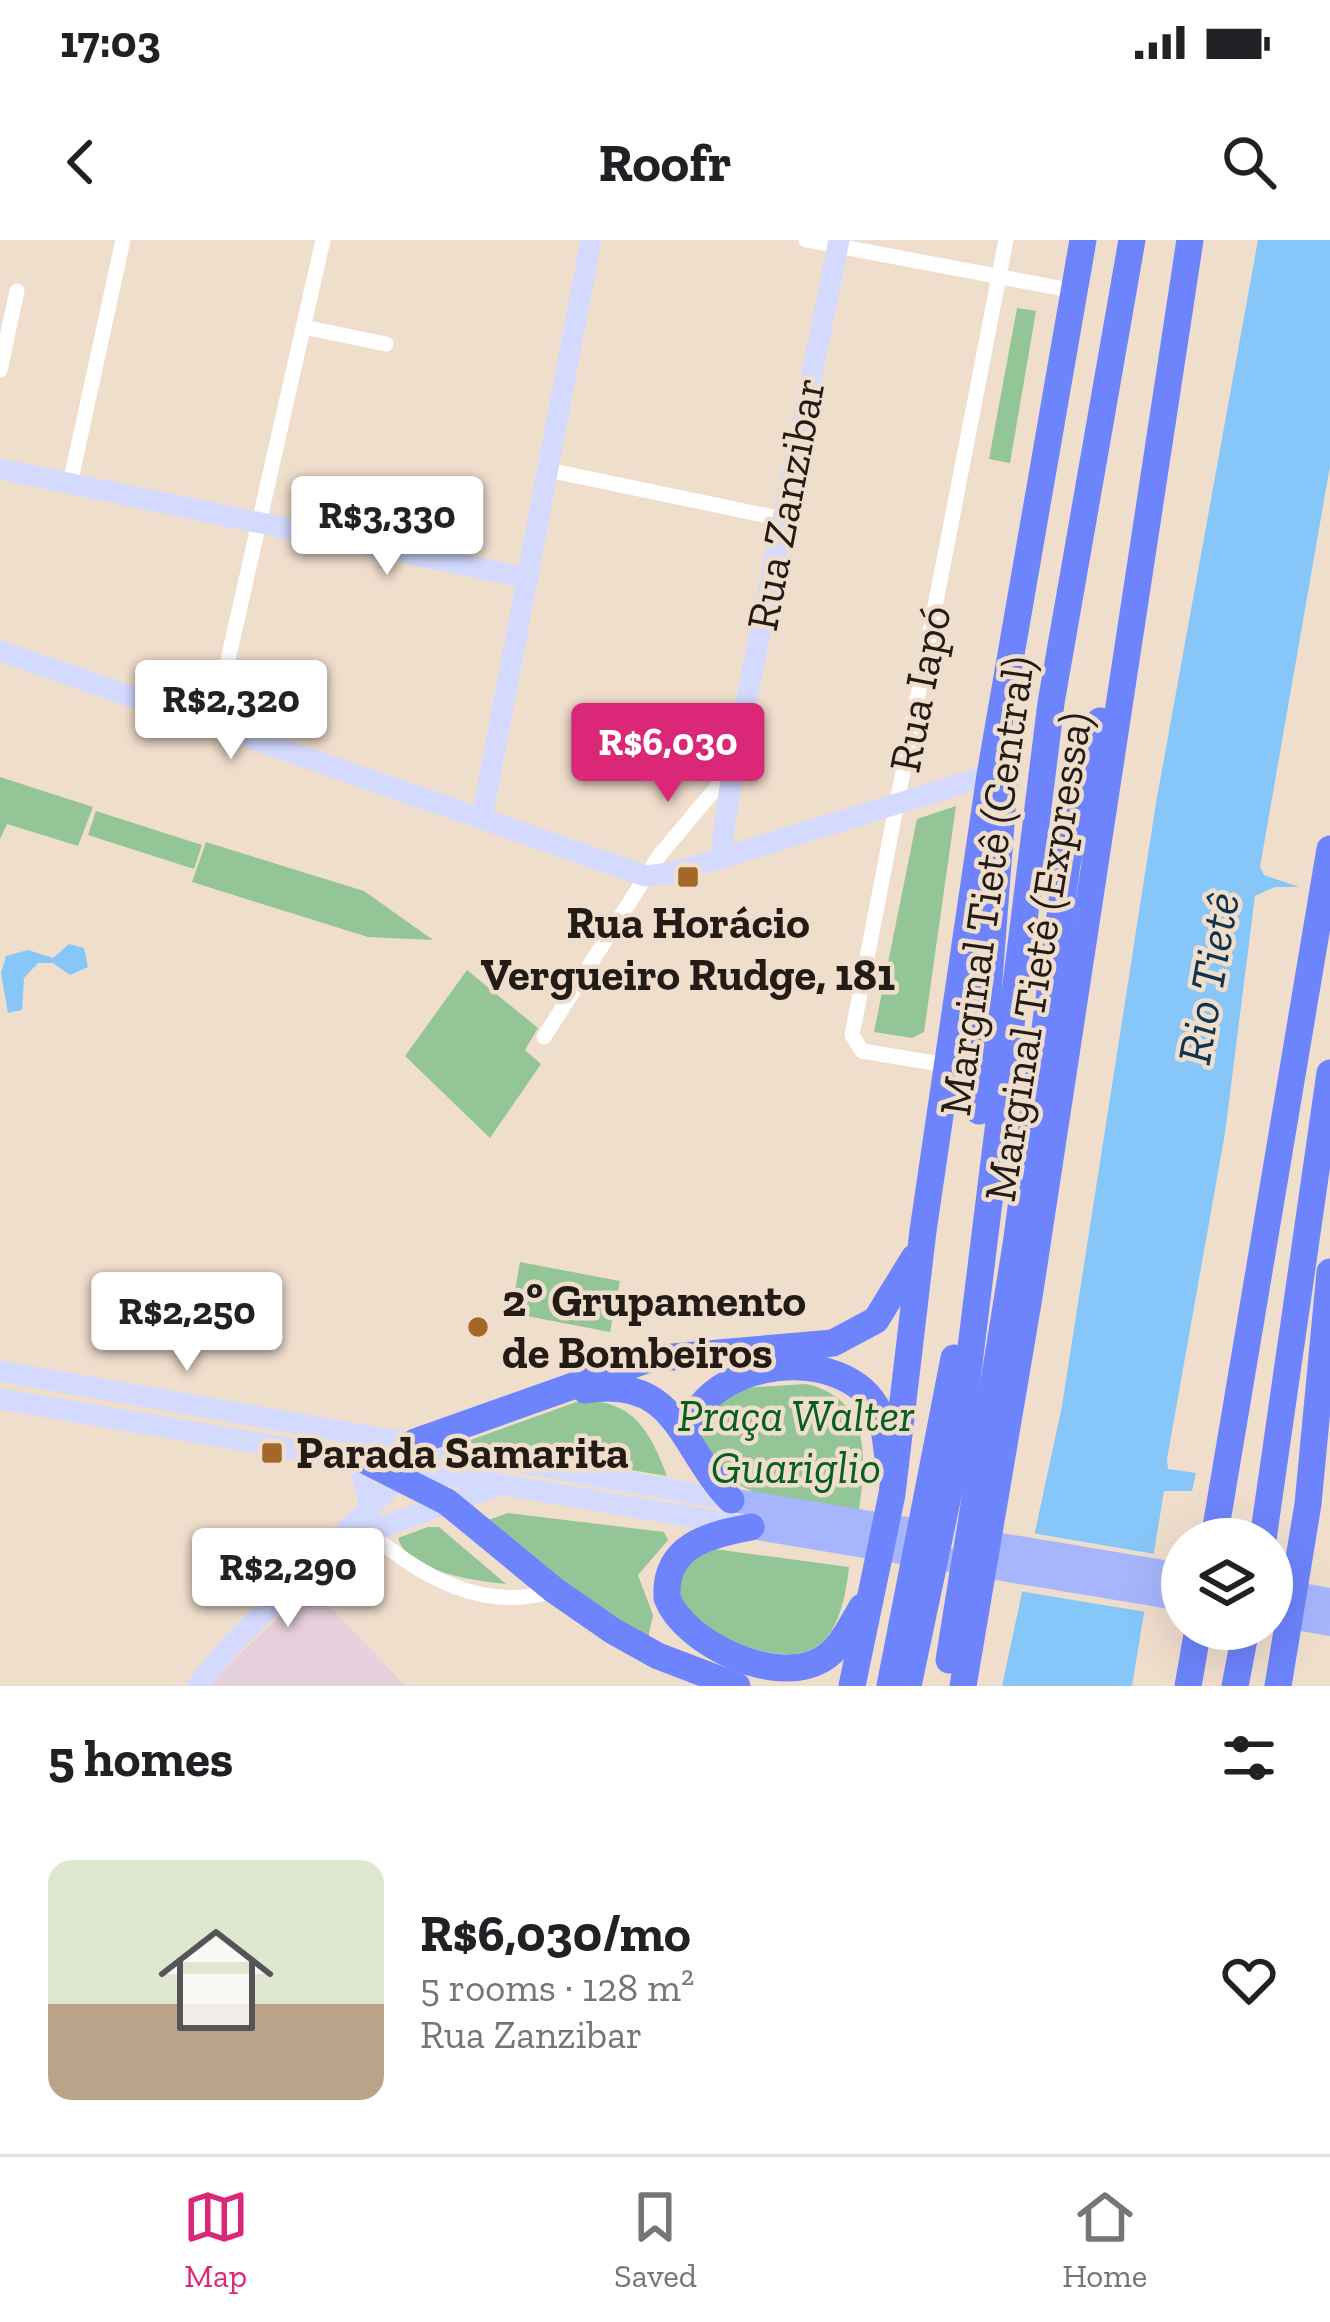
<!DOCTYPE html>
<html lang="en">
<head>
<meta charset="utf-8">
<style>
  :root { --surface:#fff; --page:#f6f6f6; --text:#202124; --muted:#757577; --line:#e0e0e0; --accent:#db2777 }
  body { margin:0; font-family:"Zilla Slab",serif; background:var(--page); color:var(--text); height:100vh; display:flex; flex-direction:column; font-size:45px; white-space:nowrap }
  * { box-sizing:border-box; margin:0 }
  p { font-size:39px; color:var(--muted) }
  .icon { flex:none; width:66px; height:66px; fill:none; stroke:currentColor; stroke-width:2; stroke-linecap:round; stroke-linejoin:round }
  .map { position:relative; height:1446px; overflow:hidden }
  .drawer { display:flex; flex-direction:column; background:var(--surface); flex:1 }
  .drawer>* { flex:none }
  .controls { position:absolute; left:1161px; top:1278px; display:grid; gap:24px }
  .controls a { display:grid; place-items:center; width:132px; height:132px; border-radius:50%; background:var(--surface); box-shadow:0 12px 48px #0002; font-size:60px }
  .price { position:absolute; translate:-50% -102px; padding:0 27px; border-radius:12px; background:#fff; color:#222; font-size:39px; line-height:78px; filter:drop-shadow(0 3px 6px #0008) }
  .price::after { content:''; position:absolute; left:50%; top:72px; width:36px; height:27px; margin-left:-18px; background:inherit; clip-path:polygon(0 0,100% 0,50% 100%) }
  .price.current { background:var(--accent); color:#fff }
  ul { padding:0; list-style:none }
  li { display:flex; align-items:center; gap:36px; height:300px; padding:0 48px }
  li+li { border-top:3px solid var(--line) }
  li span { display:grid; place-items:center; flex:none; width:336px; height:240px; border-radius:24px; color:#555 }
  li>.icon { margin-inline-start:auto }
  span .icon { width:144px; height:144px; fill:#fffc; stroke-width:1 }
  li b { font-size:51px }
  h2 { display:flex; justify-content:space-between; align-items:center; height:144px; padding:0 48px; font-size:51px }
  .status { display:flex; justify-content:space-between; align-items:center; height:84px; padding:0 60px; background:var(--surface); direction:ltr }
  .status svg { height:33px; fill:currentColor }
  header { display:flex; justify-content:space-between; align-items:center; height:156px; padding:0 48px; background:var(--surface); font-size:54px; font-weight:800 }
  .dock { display:flex; justify-content:space-around; align-items:center; height:168px; border-top:3px solid var(--line); background:var(--surface); font-size:33px; color:var(--muted) }
  .dock a { display:grid; justify-items:center; gap:6px }
  .dock .current { color:var(--accent) }
  .map>svg:first-child { display:block }
</style>
</head>
<body>
<div class="status"><b>17:03</b><svg viewBox="0 0 49 12"><path d="M0 12V9h3v3zM5 12V6h3v6zM10 12V3h3v9zM15 12V0h3v12zM26 1h20v11H26zM47 4h2v5h-2z"/></svg></div>
<header><svg class="icon" aria-label="back" viewBox="0 0 24 24"><path d="M15 5l-7 7 7 7"/></svg>Roofr<svg class="icon" aria-label="search" viewBox="0 0 24 24"><circle cx="10" cy="10" r="6"/><path d="M15 15l6 6"/></svg></header>
<div class="map">
<svg width="1330" height="1446" viewBox="0 0 1330 1446">
  <rect width="100%" height="100%" fill="#f0decd"/>
  <polygon fill="#e6d0dd" points="310,1347 406,1446 209,1446 212,1441"/>
  <g fill="#93c597">
    <polygon points="1017,68 1036,71 1010,223 989,219"/>
    <polygon points="0,537 93,567 78,606 7,584 0,599"/>
    <polygon points="956,566 924,792 912,798 874,792 917,579"/>
    <polygon points="96,571 202,605 194,629 88,595"/>
    <polygon points="206,602 364,651 433,700 368,697 192,642"/>
    <polygon points="467,730 538,788 525,810 541,824 490,898 405,816"/>
    <polygon points="520,1022 620,1041 610,1092 511,1073"/>
    <path d="M 807,1144 C 871,1160 866,1218 859,1270 L 754,1252 L 709,1231 L 696,1175 L 725,1149 Z"/>
    <path d="M 582,1160 C 635,1162 649,1190 667,1236 L 465,1202 Z"/>
    <polygon points="508,1273 664,1292 668,1300 638,1335 653,1375 648,1398 560,1340 488,1280"/>
    <path d="M 428,1287 L 439,1287 L 506,1344 C 475,1341 407,1332 398,1298 Z"/>
    <path d="M 707,1308 L 849,1327 C 836,1446 780,1417 694,1391 L 670,1345 L 676,1330 Z"/>
  </g>
  <g fill="#86c6f9">
    <polygon points="1258,0 1330,0 1330,226 1260,627 1264,635 1299,647 1275,647 1255,656 1225,893 1167,1219 1168,1229 1196,1233 1192,1251 1164,1251 1132,1446 1002,1446 1062,1166 1156,563"/>
    <polygon points="69,704 84,708 88,727 70,735 53,723 38,723 24,738 22,770 8,773 1,733 6,716 28,710 53,718"/>
  </g>
  <polygon fill="#f0decd" points="1026,1292 1161,1315 1152,1373 1013,1350"/>
  <g fill="none" stroke-linecap="round" stroke-linejoin="round">
    <g stroke="#fff" stroke-width="15">
      <polyline points="806,0 1075,51"/>
      <polyline points="303,87 386,104"/>
      <polyline points="0,130 17,51"/>
      <polyline points="548,230 783,279"/>
      <polyline points="70,244 123,0"/>
      <polyline points="213,486 323,0"/>
      <polyline points="544,797 659,616 731,530"/>
      <polyline points="946,825 862,811 852,795 1006,0"/>
      <path d="M 368,1291 C 417,1334 485,1375 554,1350"/>
    </g>
    <g stroke="#d3dafe" stroke-width="21">
      <polyline points="0,229 527,338"/>
      <polyline points="0,411 646,636 676,632 990,535"/>
      <polyline points="482,578 591,0"/>
      <polyline points="720,618 733,527 839,0"/>
      <polyline points="0,1131 731,1260"/>
      <polyline points="0,1159 745,1286"/>
      <polyline points="358,1220 371,1270"/>
      <polyline points="348,1299 500,1245"/>
      <polyline points="197,1446 229,1407 410,1228"/>
    </g>
    <g stroke="#a7b5fd" stroke-width="24">
      <polyline points="731,1260 937,1294"/>
      <polyline points="751,1287 1182,1359"/>
      <polyline points="971,1300 1182,1335"/>
      <polyline points="1272,1350 1330,1360"/>
      <polyline points="1272,1374 1330,1384"/>
    </g>
    <g stroke="#6d84fc" stroke-width="27">
      <polyline points="979,871 1004,545"/>
      <path d="M 585,1150 C 678,1135 679,1206 731,1260"/>
      <path d="M 687,1197 C 702,1116 847,1102 879,1172 C 885,1186 886,1203 888,1218"/>
      <polyline points="415,1202 649,1119 833,1103 876,1080 914,1018"/>
      <polyline points="366,1221 447,1262 554,1350 613,1391 658,1416 737,1446"/>
      <path d="M 751,1287 C 709,1295 664,1305 667,1358 C 685,1404 775,1446 821,1420 C 841,1409 851,1385 862,1367"/>
      <polyline points="1214,1299 1330,609"/>
      <polyline points="1263,1299 1330,833"/>
      <polyline points="949,1420 1016,1005 1067,624 1100,481"/>
      <polyline points="852,1446 892,1254 923,991 990,535 1083,0"/>
      <polyline points="890,1446 954,1118"/>
      <polyline points="908,1446 959,1204 1051,463 1132,0"/>
      <polyline points="963,1446 1029,1057 1190,0"/>
      <polyline points="1188,1446 1198,1389"/>
      <polyline points="1235,1446 1246,1389"/>
      <polyline points="1278,1446 1308,1264 1330,1032"/>
    </g>
  </g>
  <g fill="#a36729" stroke="#f0decd" stroke-width="4.5">
    <rect x="676" y="625" width="24" height="24" rx="6"/>
    <circle cx="478" cy="1087" r="12"/>
    <rect x="260" y="1201" width="24" height="24" rx="6"/>
  </g>
  <g text-anchor="middle" dominant-baseline="central" stroke-width="9" stroke-linejoin="round" paint-order="stroke">
    <g font-size="45" fill="#231c16" stroke="#f0decd">
      <text transform="translate(786 264) rotate(-79)">Rua Zanzibar</text>
      <text transform="translate(920 449) rotate(-79)">Rua Iapó</text>
      <text transform="translate(987 646) rotate(-82)">Marginal Tietê (Central)</text>
      <text transform="translate(1038 717) rotate(-81)">Marginal Tietê (Expressa)</text>
    </g>
    <g font-size="45" font-weight="bold" fill="#231c16" stroke="#f0decd" text-anchor="start">
      <text x="688" y="683" text-anchor="middle">Rua Horácio<tspan x="688" dy="52">Vergueiro Rudge, 181</tspan></text>
      <text x="502" y="1061">2º Grupamento<tspan x="502" dy="52">de Bombeiros</tspan></text>
      <text x="296" y="1213">Parada Samarita</text>
    </g>
    <g font-size="45" font-style="italic" fill="#085e20" stroke="#f0decd">
      <text x="796" y="1176">Praça Walter<tspan x="796" dy="52">Guariglio</tspan></text>
    </g>
    <g font-size="48" font-style="italic" fill="#11344e" stroke="#f0decd">
      <text transform="translate(1208 738) rotate(-80)">Rio Tietê</text>
    </g>
  </g>
</svg>
<div class="controls">
<a><svg class="icon" aria-label="layers" viewBox="0 0 24 24"><path d="M12 4l9 5-9 5-9-5zM3 14l9 5 9-5"/></svg></a>
</div>
<b class="price" style="left:387px;top:338px">R$3,330</b>
<b class="price" style="left:231px;top:522px">R$2,320</b>
<b class="price current" style="left:668px;top:565px">R$6,030</b>
<b class="price" style="left:187px;top:1134px">R$2,250</b>
<b class="price" style="left:288px;top:1390px">R$2,290</b>
</div>
<section class="drawer">
<h2>5 homes<svg class="icon" aria-label="filters" viewBox="0 0 24 24"><path d="M4 7h16M4 17h16"/><circle cx="9" cy="7" r="2"/><circle cx="15" cy="17" r="2"/></svg></h2>
<ul>
<li><span style="background:linear-gradient(#dfe7d0 60%,#b9a48a 0)"><svg class="icon" aria-label="home" viewBox="0 0 24 24"><path d="M3 11l9-7 9 7M6 9v11h12V9"/></svg></span><div><b>R$6,030/mo</b><p>5 rooms · 128 m²</p><p>Rua Zanzibar</p></div><svg class="icon" aria-label="heart" viewBox="0 0 24 24"><path d="M12 20l-8-8c-3-5 5-10 8-4 3-6 11-1 8 4z"/></svg></li>
</ul>
</section>
<nav class="dock">
<a class="current"><svg class="icon" aria-label="map" viewBox="0 0 24 24"><path d="M3 6l6-2 6 2 6-2v14l-6 2-6-2-6 2zM9 4v14M15 6v14"/></svg>Map</a>
<a><svg class="icon" aria-label="saved" viewBox="0 0 24 24"><path d="M7 4h10v16l-5-4-5 4z"/></svg>Saved</a>
<a><svg class="icon" aria-label="home" viewBox="0 0 24 24"><path d="M3 11l9-7 9 7M6 9v11h12V9"/></svg>Home</a>
</nav>
</body>
</html>
